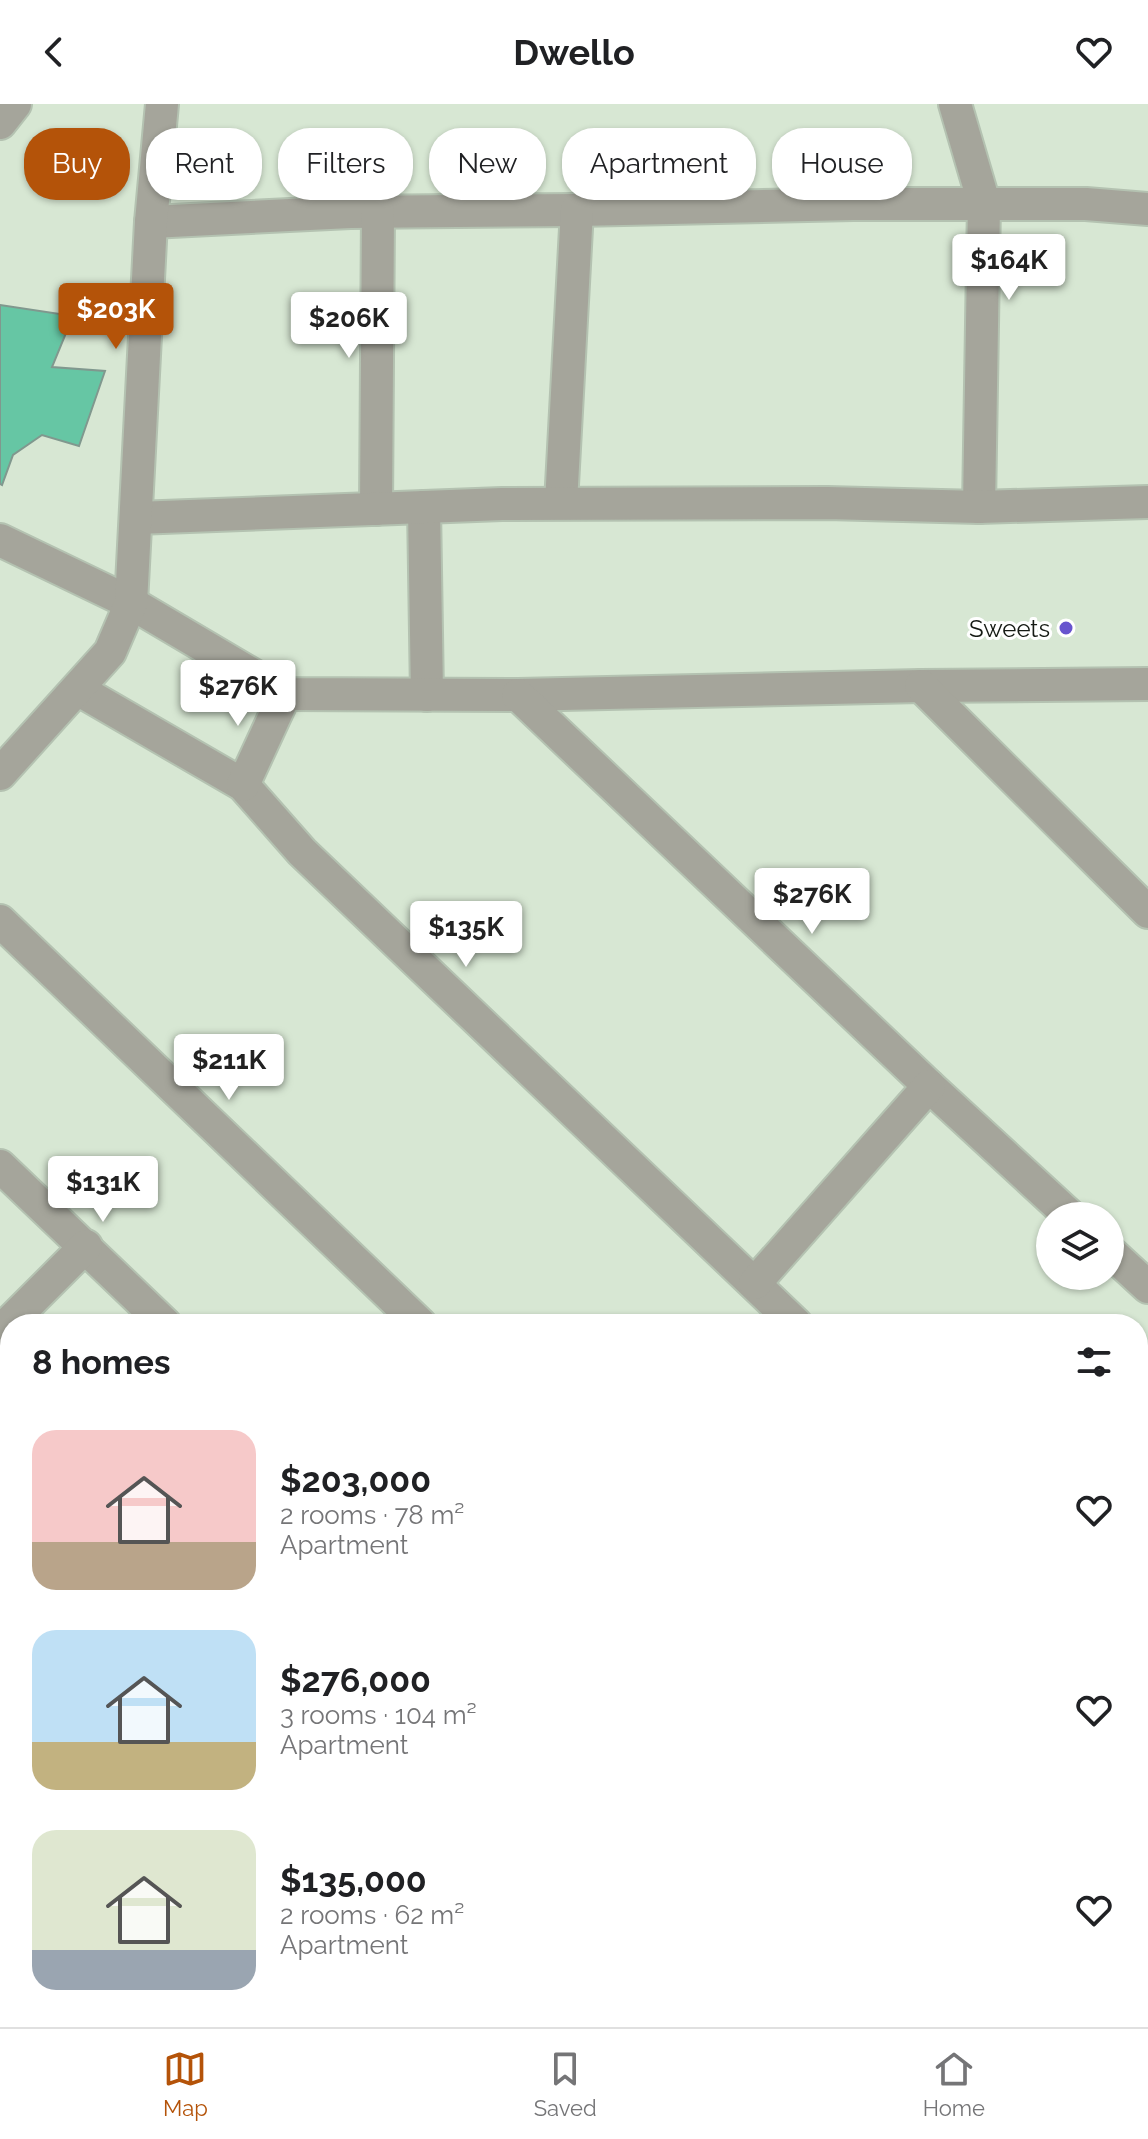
<!DOCTYPE html>
<html lang="en">
<head>
<meta charset="utf-8">
<style>
  :root { --surface:#fff; --page:#f6f6f6; --text:#202124; --muted:#757577; --line:#e0e0e0; --accent:#b45309 }
  body { margin:0; font-family:Raleway,sans-serif; background:var(--page); color:var(--text); height:100vh; display:flex; flex-direction:column; font-size:30px; white-space:nowrap }
  * { box-sizing:border-box; margin:0 }
  p { font-size:26px; color:var(--muted) }
  .icon { flex:none; width:44px; height:44px; fill:none; stroke:currentColor; stroke-width:2; stroke-linecap:round; stroke-linejoin:round }
  .map { position:relative; flex:1; overflow:hidden }
  .drawer { position:absolute; left:0px; top:1210px; width:1148px; height:714px; display:flex; flex-direction:column; background:var(--surface); border-radius:32px 32px 0 0; box-shadow:0 2px 6px #0004 }
  .drawer>* { flex:none }
  .hud { position:absolute; left:24px; top:24px; width:1100px; height:72px; display:flex; gap:16px }
  .controls { position:absolute; left:1036px; top:1098px; display:grid; gap:16px }
  .controls a { display:grid; place-items:center; width:88px; height:88px; border-radius:50%; background:var(--surface); box-shadow:0 2px 6px #0004; font-size:40px }
  .price { position:absolute; translate:-50% -68px; padding:0 18px; border-radius:8px; background:#fff; color:#222; font-size:26px; line-height:52px; filter:drop-shadow(0 2px 4px #0008) }
  .price::after { content:''; position:absolute; left:50%; top:48px; width:24px; height:18px; margin-left:-12px; background:inherit; clip-path:polygon(0 0,100% 0,50% 100%) }
  .price.active { background:var(--accent); color:#fff }
  ul { padding:0; list-style:none }
  li { display:flex; align-items:center; gap:24px; height:200px; padding:0 32px }
  li span { display:grid; place-items:center; flex:none; width:224px; height:160px; border-radius:24px; color:#555 }
  li>.icon { margin-inline-start:auto }
  span .icon { width:96px; height:96px; fill:#fffc; stroke-width:1 }
  li b { font-size:34px }
  h2 { display:flex; justify-content:space-between; align-items:center; height:96px; padding:0 32px; font-size:34px }
  .pill { padding:0 28px; border-radius:32px; background:var(--surface); box-shadow:0 2px 6px #0004; font-size:28px; line-height:72px }
  .pill.active { background:var(--accent); color:#fff }
  header { display:flex; justify-content:space-between; align-items:center; height:104px; padding:0 32px; background:var(--surface); font-size:36px; font-weight:700 }
  .tab-bar { display:flex; justify-content:space-around; align-items:center; height:112px; border-top:2px solid var(--line); background:var(--surface); font-size:22px; color:var(--muted) }
  .tab-bar a { display:grid; justify-items:center; gap:4px }
  .tab-bar .active { color:var(--accent) }
  .map>svg:first-child { display:block }
</style>
</head>
<body>
<header><svg class="icon" aria-label="back" viewBox="0 0 24 24"><path d="M15 5l-7 7 7 7"/></svg>Dwello<svg class="icon" aria-label="heart" viewBox="0 0 24 24"><path d="M12 20l-8-8c-3-5 5-10 8-4 3-6 11-1 8 4z"/></svg></header>
<div class="map">
<svg width="1148" height="1923" viewBox="0 0 1148 1923">
  <rect width="100%" height="100%" fill="#d7e7d3"/>
  <polygon fill="#c9ddc3" points="705,1914 940,1914 934,1923 714,1923"/>
  <g fill="#66c6a4" stroke="#80988e" stroke-width="2">
    <polygon points="0,201 73,212 52,263 105,267 79,342 42,331 13,351 2,381 0,380"/>
    <polygon points="454,1914 617,1914 626,1923 446,1923"/>
  </g>
  <g fill="none" stroke-linecap="round" stroke-linejoin="round">
    <defs>
      <g id="minor">
        <polyline points="955,0 984,99 979,403"/>
        <polyline points="0,19 15,0"/>
        <polyline points="151,118 350,108 577,106 853,100 1086,100 1148,105"/>
        <polyline points="561,399 577,106"/>
        <polyline points="424,403 427,591"/>
        <polyline points="376,405 378,108"/>
        <polyline points="136,414 502,400 827,399 979,403 1148,398"/>
        <polyline points="0,436 131,499 285,590 518,591 921,582 1148,580"/>
        <polyline points="921,582 1148,808"/>
        <polyline points="79,586 243,681 302,748 796,1220"/>
        <polyline points="518,591 929,982 1070,1112"/>
        <polyline points="0,670 110,548 131,499 151,118 162,0"/>
        <polyline points="243,681 285,590"/>
        <polyline points="0,817 420,1220"/>
        <polyline points="0,1062 165,1220"/>
        <polyline points="1110,1148 1148,1183"/>
        <polyline points="755,1179 929,982"/>
        <polyline points="0,1228 86,1142"/>
        <polyline points="1138,1550 1148,1559"/>
        <polyline points="1138,1703 1148,1690"/>
        <polyline points="671,1914 680,1923"/>
        <polyline points="296,1923 302,1914"/>
        <polyline points="983,1923 989,1914"/>
      </g>
    </defs>
    <use href="#minor" stroke="#b4c2b1" stroke-width="36"/>
    <use href="#minor" stroke="#a5a59b" stroke-width="32"/>
  </g>
  <circle fill="#6754ce" stroke="#fff" stroke-width="3" cx="1066" cy="524" r="8"/>
  <g text-anchor="middle" dominant-baseline="central" stroke-width="6" stroke-linejoin="round" paint-order="stroke">
    <g font-size="24" fill="#151a14" stroke="#fff" text-anchor="end">
      <text x="1050" y="524">Sweets</text>
    </g>
  </g>
</svg>
<div class="controls">
<a><svg class="icon" aria-label="layers" viewBox="0 0 24 24"><path d="M12 4l9 5-9 5-9-5zM3 14l9 5 9-5"/></svg></a>
</div>
<b class="price" style="left:1009px;top:198px">$164K</b>
<b class="price active" style="left:116px;top:247px">$203K</b>
<b class="price" style="left:349px;top:256px">$206K</b>
<b class="price" style="left:238px;top:624px">$276K</b>
<b class="price" style="left:812px;top:832px">$276K</b>
<b class="price" style="left:466px;top:865px">$135K</b>
<b class="price" style="left:229px;top:998px">$211K</b>
<b class="price" style="left:103px;top:1120px">$131K</b>
<div class="hud">
<a class="pill active">Buy</a>
<a class="pill">Rent</a>
<a class="pill">Filters</a>
<a class="pill">New</a>
<a class="pill">Apartment</a>
<a class="pill">House</a>
</div>
<section class="drawer">
<h2>8 homes<svg class="icon" aria-label="filters" viewBox="0 0 24 24"><path d="M4 7h16M4 17h16"/><circle cx="9" cy="7" r="2"/><circle cx="15" cy="17" r="2"/></svg></h2>
<ul>
<li><span style="background:linear-gradient(#f6c9c9 70%,#b9a48a 0)"><svg class="icon" aria-label="home" viewBox="0 0 24 24"><path d="M3 11l9-7 9 7M6 9v11h12V9"/></svg></span><div><b>$203,000</b><p>2 rooms · 78 m²</p><p>Apartment</p></div><svg class="icon" aria-label="heart" viewBox="0 0 24 24"><path d="M12 20l-8-8c-3-5 5-10 8-4 3-6 11-1 8 4z"/></svg></li>
<li><span style="background:linear-gradient(#bfe0f5 70%,#c2b280 0)"><svg class="icon" aria-label="home" viewBox="0 0 24 24"><path d="M3 11l9-7 9 7M6 9v11h12V9"/></svg></span><div><b>$276,000</b><p>3 rooms · 104 m²</p><p>Apartment</p></div><svg class="icon" aria-label="heart" viewBox="0 0 24 24"><path d="M12 20l-8-8c-3-5 5-10 8-4 3-6 11-1 8 4z"/></svg></li>
<li><span style="background:linear-gradient(#dfe7d0 75%,#9aa5b1 0)"><svg class="icon" aria-label="home" viewBox="0 0 24 24"><path d="M3 11l9-7 9 7M6 9v11h12V9"/></svg></span><div><b>$135,000</b><p>2 rooms · 62 m²</p><p>Apartment</p></div><svg class="icon" aria-label="heart" viewBox="0 0 24 24"><path d="M12 20l-8-8c-3-5 5-10 8-4 3-6 11-1 8 4z"/></svg></li>
</ul>
</section>
</div>
<nav class="tab-bar">
<a class="active"><svg class="icon" aria-label="map" viewBox="0 0 24 24"><path d="M3 6l6-2 6 2 6-2v14l-6 2-6-2-6 2zM9 4v14M15 6v14"/></svg>Map</a>
<a><svg class="icon" aria-label="saved" viewBox="0 0 24 24"><path d="M7 4h10v16l-5-4-5 4z"/></svg>Saved</a>
<a><svg class="icon" aria-label="home" viewBox="0 0 24 24"><path d="M3 11l9-7 9 7M6 9v11h12V9"/></svg>Home</a>
</nav>
</body>
</html>
